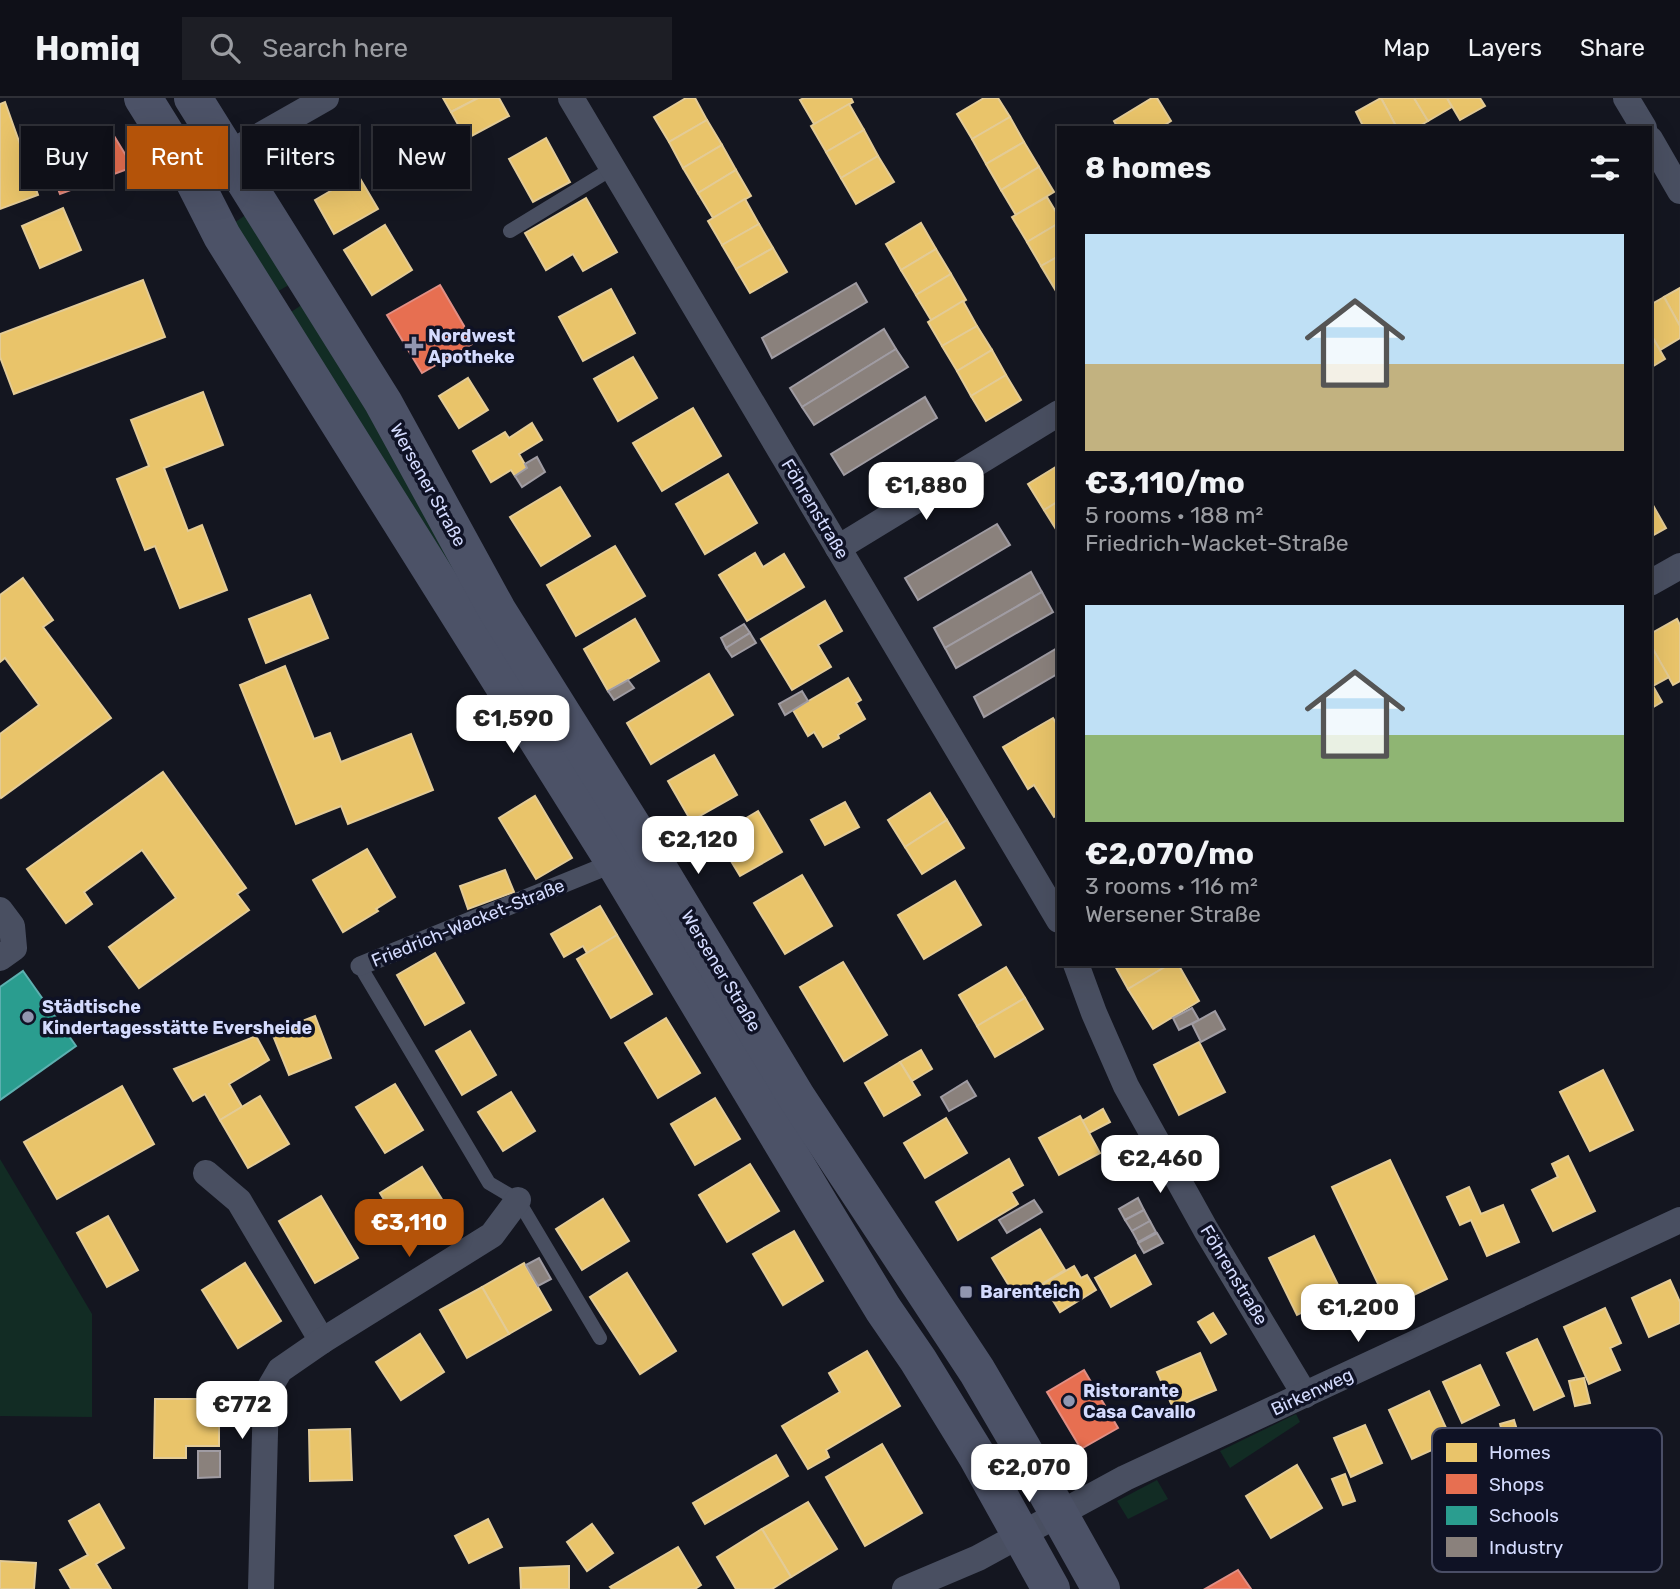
<!DOCTYPE html>
<html lang="en">
<head>
<meta charset="utf-8">
<style>
  :root { --surface:#0f1018; --page:#1d1e25; --text:#f1f3f6; --muted:#9b9da2; --line:#2f3037; --accent:#b45309 }
  body { margin:0; font-family:Rubik,sans-serif; background:var(--page); color:var(--text); height:100vh; display:flex; flex-direction:column; font-size:26px; white-space:nowrap }
  * { box-sizing:border-box; margin:0 }
  p { font-size:23px; color:var(--muted) }
  .icon { flex:none; width:38px; height:38px; fill:none; stroke:currentColor; stroke-width:2; stroke-linecap:round; stroke-linejoin:round }
  .map { position:relative; flex:1; overflow:hidden }
  .drawer { position:absolute; left:1057px; top:28px; width:595px; height:840px; display:flex; flex-direction:column; background:var(--surface); border-radius:0px; box-shadow:0 7px 28px #0002,0 0 0 2px var(--line) }
  .drawer>* { flex:none }
  .hud { position:absolute; left:21px; top:28px; width:665px; height:63px; display:flex; gap:14px }
  .price { position:absolute; translate:-50% -60px; padding:0 16px; border-radius:14px; background:#fff; color:#222; font-size:23px; line-height:46px; filter:drop-shadow(0 2px 4px #0008) }
  .price::after { content:''; position:absolute; left:50%; top:42px; width:21px; height:16px; margin-left:-10px; background:inherit; clip-path:polygon(0 0,100% 0,50% 100%) }
  .price.on { background:var(--accent); color:#fff }
  ul { padding:0; list-style:none }
  li { display:grid; align-content:center; gap:14px; height:371px; padding:0 28px }
  li span { display:grid; place-items:center; height:217px; border-radius:0px; color:#555 }
  li>.icon { margin-inline-start:auto }
  span .icon { width:126px; height:126px; fill:#fffc; stroke-width:1 }
  li b { font-size:30px }
  h2 { display:flex; justify-content:space-between; align-items:center; height:84px; padding:0 28px; font-size:30px }
  .tag { padding:0 24px; border-radius:0px; background:var(--surface); box-shadow:0 7px 28px #0002,0 0 0 2px var(--line); font-size:24px; line-height:63px }
  .tag.on { background:var(--accent); color:#fff }
  header { display:flex; align-items:center; gap:42px; box-sizing:border-box; height:98px; padding:0 35px; background:var(--surface); border-bottom:2px solid var(--line) }
  header strong { font-size:33px }
  nav { display:flex; gap:38px; margin-inline-start:auto; font-size:24px }
  .search { width:490px; height:63px; background:var(--page); display:flex; align-items:center; gap:18px; box-sizing:border-box; padding:0 24px; border-radius:0px; color:var(--muted); font-size:26px }
  .map>svg:first-child { display:block }
</style>
</head>
<body>
<header>
<strong>Homiq</strong>
<div class="search"><svg class="icon" aria-label="search" viewBox="0 0 24 24"><circle cx="10" cy="10" r="6"/><path d="M15 15l6 6"/></svg>Search here</div>
<nav><a>Map</a><a>Layers</a><a>Share</a></nav>
</header>
<div class="map">
<svg width="1680" height="1491" viewBox="0 0 1680 1491">
  <rect width="100%" height="100%" fill="#141620"/>
  <g fill="#122c24">
    <polygon points="250,114 294,184 275,195 231,127"/>
    <polygon points="306,204 600,703 288,216"/>
    <polygon points="0,1061 92,1216 92,1319 0,1318"/>
    <polygon points="1296,1316 1300,1324 1230,1370 1220,1353"/>
    <polygon points="1157,1382 1168,1401 1128,1421 1117,1403"/>
  </g>
  <g fill="#e9c46a" stroke="#e3cb96" stroke-width="2">
    <polygon points="443,0 478,0 451,14"/>
    <polygon points="478,0 499,0 509,18 466,41 451,14"/>
    <polygon points="686,0 695,0 707,22 669,44 654,19"/>
    <polygon points="804,0 851,0 853,4 814,26 800,2"/>
    <polygon points="984,0 998,0 1010,19 972,41 957,16"/>
    <polygon points="1152,0 1157,0 1171,23 1160,30 1118,30 1114,23"/>
    <polygon points="1381,0 1414,0 1428,23 1416,30 1397,30"/>
    <polygon points="1381,0 1397,30 1364,30 1356,14"/>
    <polygon points="1414,0 1447,0 1452,9 1428,23"/>
    <polygon points="1447,0 1480,0 1485,8 1460,22"/>
    <polygon points="5,4 38,97 0,111 0,6"/>
    <polygon points="849,6 864,32 826,54 811,28"/>
    <polygon points="1010,19 1024,44 986,66 972,41"/>
    <polygon points="707,22 722,47 683,70 669,44"/>
    <polygon points="864,32 878,58 841,80 826,54"/>
    <polygon points="546,40 570,84 533,104 509,61"/>
    <polygon points="1024,44 1039,69 1001,92 986,66"/>
    <polygon points="722,47 736,72 698,95 683,70"/>
    <polygon points="878,58 894,84 856,106 841,80"/>
    <polygon points="1039,69 1054,94 1016,117 1001,92"/>
    <polygon points="736,72 751,98 713,120 698,95"/>
    <polygon points="358,77 378,111 334,136 315,102"/>
    <polygon points="1047,99 1059,119 1059,125 1027,144 1012,119"/>
    <polygon points="586,100 617,154 583,173 573,156 546,172 525,135"/>
    <polygon points="745,101 759,126 722,147 708,123"/>
    <polygon points="63,110 81,152 40,170 22,128"/>
    <polygon points="921,125 936,151 901,172 886,146"/>
    <polygon points="1059,125 1059,158 1041,168 1027,144"/>
    <polygon points="759,126 773,150 736,171 722,147"/>
    <polygon points="385,127 412,172 372,197 344,152"/>
    <polygon points="773,150 787,174 750,195 736,171"/>
    <polygon points="936,151 951,176 916,197 901,172"/>
    <polygon points="1059,158 1059,191 1056,193 1041,168"/>
    <polygon points="951,176 966,202 931,222 916,197"/>
    <polygon points="143,182 165,239 14,296 0,259 0,236"/>
    <polygon points="1680,190 1680,228 1664,199"/>
    <polygon points="611,191 635,235 583,263 559,219"/>
    <polygon points="1664,199 1680,228 1680,240 1660,252 1650,235 1650,207"/>
    <polygon points="963,203 977,228 942,248 928,224"/>
    <polygon points="977,228 992,252 957,273 942,248"/>
    <polygon points="1650,235 1665,261 1650,270"/>
    <polygon points="992,252 1006,277 971,298 957,273"/>
    <polygon points="633,259 657,300 618,323 594,281"/>
    <polygon points="1006,277 1021,302 986,323 971,298"/>
    <polygon points="468,280 488,312 459,330 439,298"/>
    <polygon points="203,294 223,347 164,370 188,433 202,427 227,492 180,510 155,448 145,452 117,381 149,368 131,322"/>
    <polygon points="693,310 721,358 662,393 633,345"/>
    <polygon points="532,325 542,342 519,356 527,370 515,378 511,372 491,384 473,353 505,334 509,340"/>
    <polygon points="1059,367 1059,403 1044,412 1028,386"/>
    <polygon points="728,376 757,425 705,456 676,406"/>
    <polygon points="560,389 590,438 541,468 510,419"/>
    <polygon points="1650,402 1666,430 1650,439"/>
    <polygon points="1059,403 1059,436 1044,412"/>
    <polygon points="615,448 645,498 576,538 547,487"/>
    <polygon points="755,455 763,469 784,456 804,489 747,523 719,477"/>
    <polygon points="23,480 53,522 43,529 111,620 1,700 0,698 0,636 39,607 5,560 0,564 0,497"/>
    <polygon points="310,497 328,540 266,565 249,521"/>
    <polygon points="825,503 842,533 818,547 831,569 792,592 761,541"/>
    <polygon points="635,521 659,563 608,593 584,551"/>
    <polygon points="1677,521 1680,527 1680,583 1673,587 1650,546 1650,536"/>
    <polygon points="1650,546 1669,579 1653,588 1662,604 1650,611"/>
    <polygon points="285,568 314,641 330,635 341,664 411,636 433,692 348,726 341,708 296,726 240,587"/>
    <polygon points="709,576 733,617 651,666 627,625"/>
    <polygon points="848,580 861,602 856,605 865,621 838,637 839,640 823,649 814,634 808,638 793,612"/>
    <polygon points="1053,620 1059,630 1059,716 1054,719 1034,687 1028,691 1003,649"/>
    <polygon points="714,657 737,697 691,723 668,683"/>
    <polygon points="163,674 246,790 237,796 249,812 139,890 109,849 176,800 142,752 84,794 92,806 66,825 27,771"/>
    <polygon points="930,695 947,722 905,749 888,722"/>
    <polygon points="535,698 572,760 536,781 499,720"/>
    <polygon points="845,704 859,729 825,747 811,722"/>
    <polygon points="758,713 782,754 740,778 716,738"/>
    <polygon points="947,722 964,750 922,776 905,749"/>
    <polygon points="367,751 395,799 376,811 378,813 343,834 313,782"/>
    <polygon points="505,772 514,794 468,811 460,788"/>
    <polygon points="802,777 832,828 785,856 754,805"/>
    <polygon points="955,783 981,827 924,861 898,817"/>
    <polygon points="600,808 617,837 587,855 583,848 564,859 551,836"/>
    <polygon points="617,837 652,896 611,920 577,861"/>
    <polygon points="435,855 464,905 425,927 397,877"/>
    <polygon points="843,864 887,937 844,963 800,889"/>
    <polygon points="1114,866 1170,866 1128,891"/>
    <polygon points="1170,866 1178,866 1199,903 1153,931 1128,891"/>
    <polygon points="1006,869 1025,900 977,928 959,897"/>
    <polygon points="1025,900 1043,931 995,959 977,928"/>
    <polygon points="315,918 331,960 289,977 272,935"/>
    <polygon points="666,920 700,975 658,1000 625,945"/>
    <polygon points="470,933 496,977 462,997 436,953"/>
    <polygon points="256,938 269,962 229,986 242,1009 220,1022 205,996 193,1003 174,971"/>
    <polygon points="1199,944 1225,994 1179,1017 1154,967"/>
    <polygon points="921,952 932,971 912,983 900,964"/>
    <polygon points="900,964 920,997 884,1018 865,985"/>
    <polygon points="1603,972 1633,1032 1590,1053 1560,994"/>
    <polygon points="395,986 423,1032 385,1055 356,1009"/>
    <polygon points="122,988 154,1046 57,1101 24,1044"/>
    <polygon points="511,994 535,1033 503,1053 478,1014"/>
    <polygon points="260,998 289,1046 248,1070 220,1022"/>
    <polygon points="715,1000 740,1041 695,1067 671,1026"/>
    <polygon points="1103,1011 1110,1024 1089,1035 1082,1023"/>
    <polygon points="1080,1018 1100,1055 1059,1077 1039,1040"/>
    <polygon points="946,1020 967,1055 925,1080 904,1045"/>
    <polygon points="1568,1058 1595,1113 1553,1133 1532,1092 1558,1079 1552,1066"/>
    <polygon points="1009,1061 1023,1087 1011,1094 1018,1106 958,1142 936,1104"/>
    <polygon points="1390,1062 1447,1181 1389,1209 1332,1089"/>
    <polygon points="750,1066 779,1113 727,1144 699,1097"/>
    <polygon points="422,1069 443,1103 401,1129 380,1095"/>
    <polygon points="1469,1089 1481,1116 1503,1107 1519,1144 1487,1158 1471,1122 1460,1127 1447,1099"/>
    <polygon points="321,1098 358,1160 315,1185 279,1123"/>
    <polygon points="603,1101 629,1143 582,1172 556,1131"/>
    <polygon points="108,1118 138,1172 107,1189 77,1135"/>
    <polygon points="1040,1131 1065,1172 1017,1201 992,1160"/>
    <polygon points="794,1133 823,1183 783,1207 753,1156"/>
    <polygon points="1314,1138 1342,1195 1297,1217 1269,1160"/>
    <polygon points="1135,1157 1151,1186 1111,1209 1095,1180"/>
    <polygon points="245,1165 281,1223 238,1250 202,1192"/>
    <polygon points="524,1165 551,1212 509,1236 482,1189"/>
    <polygon points="1074,1168 1081,1180 1087,1177 1096,1192 1060,1214 1043,1186"/>
    <polygon points="627,1175 676,1253 640,1276 590,1199"/>
    <polygon points="1670,1182 1680,1204 1680,1225 1649,1239 1632,1200"/>
    <polygon points="482,1189 509,1236 467,1260 440,1212"/>
    <polygon points="1605,1210 1621,1245 1610,1250 1620,1272 1589,1286 1564,1229"/>
    <polygon points="1213,1215 1226,1236 1211,1245 1198,1224"/>
    <polygon points="420,1236 444,1274 401,1302 376,1264"/>
    <polygon points="1537,1241 1564,1298 1534,1312 1507,1255"/>
    <polygon points="867,1253 900,1308 826,1352 829,1359 808,1371 782,1328 840,1294 829,1275"/>
    <polygon points="1200,1255 1216,1292 1173,1310 1157,1274"/>
    <polygon points="1480,1267 1499,1307 1462,1325 1443,1284"/>
    <polygon points="1584,1280 1590,1305 1575,1308 1569,1283"/>
    <polygon points="1429,1293 1452,1343 1412,1361 1389,1312"/>
    <polygon points="155,1301 219,1301 219,1348 186,1348 186,1360 154,1360"/>
    <polygon points="1514,1322 1521,1345 1506,1349 1500,1326"/>
    <polygon points="1365,1327 1382,1365 1351,1379 1334,1340"/>
    <polygon points="350,1331 352,1382 310,1383 309,1332"/>
    <polygon points="882,1346 922,1415 865,1448 826,1379"/>
    <polygon points="776,1357 788,1378 705,1426 693,1405"/>
    <polygon points="1297,1367 1322,1410 1271,1440 1246,1398"/>
    <polygon points="1345,1376 1355,1403 1343,1407 1332,1381"/>
    <polygon points="808,1404 837,1451 791,1479 762,1431"/>
    <polygon points="99,1406 124,1450 96,1466 111,1491 71,1491 60,1472 88,1457 69,1423"/>
    <polygon points="488,1421 502,1449 469,1465 455,1438"/>
    <polygon points="592,1426 613,1455 587,1473 567,1444"/>
    <polygon points="762,1431 791,1479 772,1491 736,1491 717,1459"/>
    <polygon points="678,1449 701,1487 695,1491 612,1491 610,1489"/>
    <polygon points="0,1463 36,1465 34,1491 0,1491"/>
    <polygon points="569,1468 569,1491 521,1491 520,1470"/>
  </g>
  <g fill="#e76f51" stroke="#e18f85" stroke-width="2">
    <polygon points="111,33 133,69 60,96 49,67 75,56"/>
    <polygon points="440,187 474,245 422,275 387,217"/>
    <polygon points="1084,1272 1118,1330 1081,1351 1047,1294"/>
    <polygon points="1238,1472 1251,1491 1205,1491"/>
  </g>
  <polygon fill="#2a9d8f" stroke="#5db0b0" stroke-width="2" points="23,873 76,948 0,1002 0,889"/>
  <g fill="#8a817c" stroke="#a09ca3" stroke-width="2">
    <polygon points="856,185 867,204 772,260 762,240"/>
    <polygon points="884,231 896,251 802,309 790,290"/>
    <polygon points="896,251 908,269 814,327 802,309"/>
    <polygon points="925,299 937,320 844,377 831,356"/>
    <polygon points="537,359 545,374 522,389 515,378 527,370 525,366"/>
    <polygon points="997,426 1010,447 918,502 905,480"/>
    <polygon points="1031,474 1042,494 945,550 934,530"/>
    <polygon points="1042,494 1053,514 956,570 945,550"/>
    <polygon points="744,526 750,535 726,550 721,540"/>
    <polygon points="750,535 756,545 732,559 726,550"/>
    <polygon points="1059,549 1059,575 984,619 974,599"/>
    <polygon points="628,582 634,590 614,602 608,593"/>
    <polygon points="802,593 808,603 785,617 779,606"/>
    <polygon points="1192,910 1199,922 1179,932 1173,920"/>
    <polygon points="1215,913 1225,931 1201,944 1192,926"/>
    <polygon points="967,983 976,998 949,1013 941,999"/>
    <polygon points="1138,1100 1144,1112 1125,1122 1119,1111"/>
    <polygon points="1034,1102 1042,1114 1007,1135 999,1122"/>
    <polygon points="1144,1112 1150,1123 1132,1133 1125,1122"/>
    <polygon points="1150,1123 1156,1134 1138,1144 1132,1133"/>
    <polygon points="1157,1135 1163,1145 1144,1155 1138,1145"/>
    <polygon points="539,1160 551,1181 538,1188 526,1167"/>
    <polygon points="198,1353 220,1353 220,1379 198,1380"/>
  </g>
  <g fill="none" stroke-linecap="round" stroke-linejoin="round">
    <g stroke="#494f61" stroke-width="14">
      <polyline points="510,133 613,70"/>
      <polyline points="360,868 489,1085 518,1102 600,1240"/>
    </g>
    <polyline stroke="#494f61" stroke-width="19" points="360,868 621,762"/>
    <g stroke="#494f61" stroke-width="26">
      <polyline points="571,0 1059,822"/>
      <polyline points="1626,0 1644,30"/>
      <polyline points="1650,41 1680,93"/>
      <polyline points="191,77 326,0"/>
      <polyline points="838,450 1059,315"/>
      <polyline points="1650,485 1680,468"/>
      <polyline points="0,812 12,828 14,850 0,860"/>
      <polyline points="1076,866 1094,915 1126,988 1206,1132 1305,1297"/>
      <polyline points="206,1075 239,1103 322,1243"/>
      <polyline points="261,1491 266,1296 280,1272 322,1243 492,1137 518,1102"/>
      <polyline points="905,1491 978,1460 1125,1380 1680,1122"/>
    </g>
    <g stroke="#4c5267" stroke-width="38">
      <polyline points="143,0 191,77 222,138 615,765 821,1109 883,1211 918,1262 977,1358 1051,1491"/>
      <polyline points="193,0 383,304 497,512 646,750 797,1000 977,1273 1022,1350 1101,1491"/>
    </g>
  </g>
  <g fill="#9196b0" stroke="#0f1225" stroke-width="2.5">
    <path d="M410.5 237.5h7v7h7v7h-7v7h-7v-7h-7v-7h7z"/>
    <circle cx="28" cy="919" r="7"/>
    <rect x="959" y="1187" width="14" height="14" rx="3.5"/>
    <circle cx="1069" cy="1303" r="7"/>
  </g>
  <g text-anchor="middle" dominant-baseline="central" stroke-width="7" stroke-linejoin="round" paint-order="stroke">
    <g font-size="18" font-weight="bold" fill="#d4dbfe" stroke="#0f1225" text-anchor="start">
      <text x="428" y="238">Nordwest<tspan x="428" dy="21">Apotheke</tspan></text>
      <text x="42" y="909">Städtische<tspan x="42" dy="21">Kindertagesstätte Eversheide</tspan></text>
      <text x="980" y="1194">Barenteich</text>
      <text x="1083" y="1293">Ristorante<tspan x="1083" dy="21">Casa Cavallo</tspan></text>
    </g>
    <g font-size="18" fill="#d4dbfe" stroke="#0f1225">
      <text transform="translate(428 387) rotate(61)">Wersener Straße</text>
      <text transform="translate(815 411) rotate(59)">Föhrenstraße</text>
      <text transform="translate(468 825) rotate(-22)">Friedrich-Wacket-Straße</text>
      <text transform="translate(721 873) rotate(59)">Wersener Straße</text>
      <text transform="translate(1234 1177) rotate(59)">Föhrenstraße</text>
      <text transform="translate(1312 1294) rotate(-25)">Birkenweg</text>
    </g>
  </g>
  <rect x="1432" y="1330" width="230" height="144" rx="10" fill="#0f1225" stroke="#4a4e66" stroke-width="2"/>
  <rect x="1446" y="1345" width="31" height="19" fill="#e9c46a"/>
  <rect x="1446" y="1376" width="31" height="20" fill="#e76f51"/>
  <rect x="1446" y="1408" width="31" height="19" fill="#2a9d8f"/>
  <rect x="1446" y="1439" width="31" height="20" fill="#8a817c"/>
  <g font-size="19" fill="#d4dbfe">
    <text x="1489" y="1361">Homes</text>
    <text x="1489" y="1393">Shops</text>
    <text x="1489" y="1424">Schools</text>
    <text x="1489" y="1456">Industry</text>
  </g>
</svg>
<b class="price" style="left:926px;top:424px">€1,880</b>
<b class="price" style="left:513px;top:657px">€1,590</b>
<b class="price" style="left:698px;top:778px">€2,120</b>
<b class="price" style="left:1160px;top:1097px">€2,460</b>
<b class="price on" style="left:409px;top:1161px">€3,110</b>
<b class="price" style="left:1358px;top:1246px">€1,200</b>
<b class="price" style="left:242px;top:1343px">€772</b>
<b class="price" style="left:1029px;top:1406px">€2,070</b>
<div class="hud">
<a class="tag">Buy</a>
<a class="tag on">Rent</a>
<a class="tag">Filters</a>
<a class="tag">New</a>
</div>
<section class="drawer">
<h2>8 homes<svg class="icon" aria-label="filters" viewBox="0 0 24 24"><path d="M4 7h16M4 17h16"/><circle cx="9" cy="7" r="2"/><circle cx="15" cy="17" r="2"/></svg></h2>
<ul>
<li><span style="background:linear-gradient(#bfe0f5 60%,#c2b280 0)"><svg class="icon" aria-label="home" viewBox="0 0 24 24"><path d="M3 11l9-7 9 7M6 9v11h12V9"/></svg></span><div><b>€3,110/mo</b><p>5 rooms · 188 m²</p><p>Friedrich-Wacket-Straße</p></div></li>
<li><span style="background:linear-gradient(#bfe0f5 60%,#8fb573 0)"><svg class="icon" aria-label="home" viewBox="0 0 24 24"><path d="M3 11l9-7 9 7M6 9v11h12V9"/></svg></span><div><b>€2,070/mo</b><p>3 rooms · 116 m²</p><p>Wersener Straße</p></div></li>
</ul>
</section>
</div>
</body>
</html>
